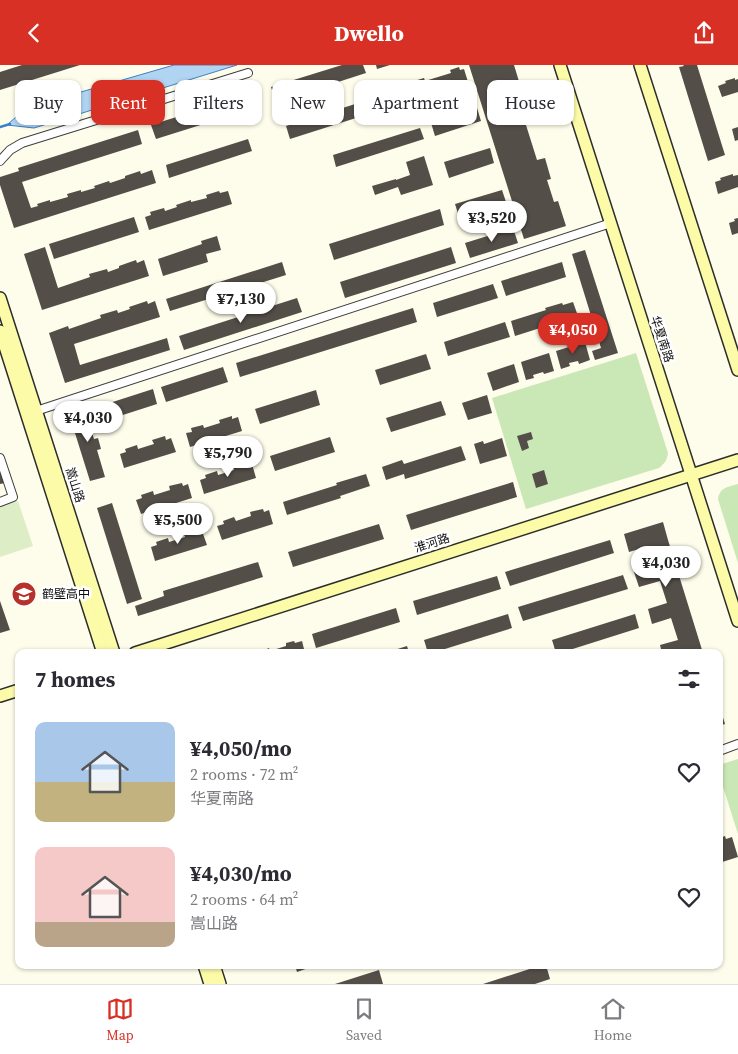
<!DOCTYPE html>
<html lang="en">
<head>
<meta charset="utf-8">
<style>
  :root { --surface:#fff; --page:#f7f7f7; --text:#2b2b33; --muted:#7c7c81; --line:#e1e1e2; --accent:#d93025 }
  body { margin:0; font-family:"Source Serif 4","Noto Sans SC",serif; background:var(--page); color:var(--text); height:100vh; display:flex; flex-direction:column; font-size:19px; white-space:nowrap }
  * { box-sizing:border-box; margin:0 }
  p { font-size:16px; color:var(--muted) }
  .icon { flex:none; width:28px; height:28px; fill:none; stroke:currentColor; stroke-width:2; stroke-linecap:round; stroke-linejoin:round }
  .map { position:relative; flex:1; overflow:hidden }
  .sheet { position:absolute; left:15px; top:584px; width:708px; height:320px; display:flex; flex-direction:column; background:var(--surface); border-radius:10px; box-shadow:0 1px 4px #0004 }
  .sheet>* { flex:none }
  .hud { position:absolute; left:15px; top:15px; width:709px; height:45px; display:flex; gap:10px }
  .price { position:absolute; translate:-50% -42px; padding:0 11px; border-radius:18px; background:#fff; color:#222; font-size:16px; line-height:32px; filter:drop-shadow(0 1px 2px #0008) }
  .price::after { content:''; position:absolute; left:50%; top:30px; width:15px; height:11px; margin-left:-8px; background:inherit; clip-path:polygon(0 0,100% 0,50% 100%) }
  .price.current { background:var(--accent); color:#fff }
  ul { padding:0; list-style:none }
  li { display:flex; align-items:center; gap:15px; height:125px; padding:0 20px }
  li span { display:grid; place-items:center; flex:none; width:140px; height:100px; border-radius:10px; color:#555 }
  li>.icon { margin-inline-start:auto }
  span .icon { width:60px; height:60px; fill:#fffc; stroke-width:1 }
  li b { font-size:21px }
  h2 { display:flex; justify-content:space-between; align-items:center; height:60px; padding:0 20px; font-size:21px }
  .pill { padding:0 18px; border-radius:10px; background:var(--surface); box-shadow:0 1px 4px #0004; font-size:18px; line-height:45px }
  .pill.current { background:var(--accent); color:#fff }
  header { display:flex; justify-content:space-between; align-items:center; height:65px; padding:0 20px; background:var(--accent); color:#fff; font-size:22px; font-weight:700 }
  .dock { display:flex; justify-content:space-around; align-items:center; height:70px; border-top:1px solid var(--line); background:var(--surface); font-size:14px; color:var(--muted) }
  .dock a { display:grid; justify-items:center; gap:2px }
  .dock .current { color:var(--accent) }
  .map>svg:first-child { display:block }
</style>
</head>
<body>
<header><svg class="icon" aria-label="back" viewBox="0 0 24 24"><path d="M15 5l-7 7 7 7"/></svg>Dwello<svg class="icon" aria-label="share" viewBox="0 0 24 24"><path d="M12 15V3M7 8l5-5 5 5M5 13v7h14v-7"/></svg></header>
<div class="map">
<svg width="738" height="919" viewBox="0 0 738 919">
  <rect width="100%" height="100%" fill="#fefcea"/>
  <g fill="#cae7b6">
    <path d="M 636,288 L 668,388 C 667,395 665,398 659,403 L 526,444 L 492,333 Z"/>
    <path d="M 738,419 L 738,498 L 718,434 C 720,422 728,422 738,419 Z"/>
    <polygon points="738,694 738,769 719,709 719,700"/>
  </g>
  <polygon fill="#ddeec7" points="18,436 33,481 0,492 0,442"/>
  <polygon fill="#b1d4f3" stroke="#3b81c8" points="174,0 237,0 34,63 7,60 26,43"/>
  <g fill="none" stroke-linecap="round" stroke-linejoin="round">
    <polyline stroke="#3b81c8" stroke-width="2.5" points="0,62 10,59"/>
  </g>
  <g fill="#534e48">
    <polygon points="22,0 80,0 0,25 0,7"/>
    <polygon points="342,0 363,0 366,8 276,37 271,22"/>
    <polygon points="376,0 390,0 377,4"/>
    <polygon points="469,0 514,0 521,23 515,25 537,95 545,93 551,114 547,115 554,137 558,136 566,161 524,174"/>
    <polygon points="683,0 697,0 725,90 708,96 679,2 684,1"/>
    <polygon points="459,2 460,5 464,4 468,17 388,42 384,29 389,27 388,25 398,22 399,24 415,19 414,16 424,13 425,16 451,8 450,5"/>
    <polygon points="735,13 735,15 738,14 738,27 722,32 718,21 726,18 725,16"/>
    <polygon points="240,32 245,46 156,74 151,60"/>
    <polygon points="374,33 378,46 290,74 286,61"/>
    <polygon points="477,43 481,56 435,71 431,58"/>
    <polygon points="738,62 738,75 735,76 732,64"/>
    <polygon points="420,63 424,74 336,102 333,90"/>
    <polygon points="138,65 142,79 22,117 31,143 38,141 37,139 50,135 50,137 68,132 67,129 81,125 81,127 95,123 94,121 109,116 110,118 125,113 125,111 140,106 141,109 152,105 156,118 14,163 0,120 0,112 19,106 18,103"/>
    <polygon points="248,74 252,86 169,113 166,100"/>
    <polygon points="490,83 494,98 449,113 444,97"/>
    <polygon points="424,91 433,120 401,130 398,122 375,130 372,121 396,114 396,115 410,110 406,97"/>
    <polygon points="733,109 733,111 738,110 738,122 718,129 715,117 721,115 720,113"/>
    <polygon points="502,125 507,140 460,155 455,139"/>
    <polygon points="219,126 220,128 228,126 232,139 149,165 145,152 151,150 150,147 164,143 165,146 177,142 176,140 191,135 191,137 207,133 206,130"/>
    <polygon points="440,144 444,160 334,195 329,179"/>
    <polygon points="134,152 139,167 54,194 49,179"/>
    <polygon points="738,153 738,168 732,170 729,158 735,156 734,154"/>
    <polygon points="513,163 518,178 470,193 465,178"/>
    <polygon points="217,171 221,185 206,189 208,197 163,211 158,194 202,179 201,176"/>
    <polygon points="45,182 58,223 90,212 89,209 107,204 108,207 119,203 119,201 136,195 137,198 144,195 149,211 42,245 24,189"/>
    <polygon points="451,182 456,198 345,233 340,217"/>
    <polygon points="585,185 618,288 595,295 592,286 601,283 572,189"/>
    <polygon points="282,197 286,210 170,246 166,234"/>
    <polygon points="562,197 566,212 506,231 501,216"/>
    <polygon points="493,219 498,233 437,252 433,238"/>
    <polygon points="297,233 302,247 184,285 179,271"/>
    <polygon points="147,236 148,239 155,236 160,252 74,279 80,300 167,273 170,285 65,318 49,268 68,261 69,264 101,253 100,250 117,245 118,248 130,244 129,242"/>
    <polygon points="573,237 578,251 515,271 511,256 546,245 545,243 562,238 563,240"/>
    <polygon points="413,243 417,257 240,312 236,298"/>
    <polygon points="505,257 510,272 448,291 444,277"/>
    <polygon points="585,277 590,295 579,299 578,296 569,298 570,301 561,304 556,286"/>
    <polygon points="549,288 554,306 544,309 543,307 533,310 534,313 526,315 521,297"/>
    <polygon points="426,289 431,304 380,320 375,305"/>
    <polygon points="514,299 519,317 493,326 487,308"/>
    <polygon points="223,302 228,317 166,337 161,322"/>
    <polygon points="153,324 157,339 98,358 94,343"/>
    <polygon points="316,325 320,340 260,359 255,344"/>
    <polygon points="487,330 492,348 468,355 462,338"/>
    <polygon points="441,336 446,350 391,367 386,353"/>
    <polygon points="89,342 93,354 88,355 94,374 98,373 101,384 97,385 105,412 90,416 69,349"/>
    <polygon points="232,351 232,354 238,352 242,366 190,382 186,368 192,367 191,363 203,360 204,363 220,358 219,355"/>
    <polygon points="531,367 533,374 527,376 529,383 522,386 517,371"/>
    <polygon points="165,371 166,375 171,373 176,387 124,403 120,389 126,387 125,384 137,380 138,384 154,379 152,375"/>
    <polygon points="330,372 335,387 275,406 270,391"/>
    <polygon points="502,373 507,391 480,399 474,379 483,376 484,379"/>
    <polygon points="461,381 466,395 405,414 404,409 386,415 382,402 402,395 404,399"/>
    <polygon points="245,398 247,401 252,399 256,413 204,429 200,415 206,413 205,410 217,406 218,410 234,405 233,401"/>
    <polygon points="2,405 5,418 0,419 0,406"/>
    <polygon points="544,405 548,419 536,423 532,409"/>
    <polygon points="366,409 370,421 340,431 341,433 287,450 283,437 337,420 336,418"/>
    <polygon points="513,417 517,432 411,465 406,450"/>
    <polygon points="182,418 183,421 188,419 192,433 141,449 136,435 142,433 141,430 153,426 154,430 170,425 169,421"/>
    <polygon points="112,438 142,534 127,539 97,443"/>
    <polygon points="263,444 264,447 269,445 273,459 222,475 217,461 224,459 223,456 234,452 236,456 251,451 250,447"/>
    <polygon points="663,457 668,475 703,588 662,588 660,580 678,575 671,553 652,559 648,544 667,538 660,516 639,522 634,507 655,501 649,481 629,487 624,469"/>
    <polygon points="379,459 384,474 293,502 288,487"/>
    <polygon points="196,465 197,468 202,466 207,480 155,496 151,482 157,480 156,477 168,473 169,477 185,472 184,469"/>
    <polygon points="610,475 614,488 510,521 505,507"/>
    <polygon points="258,497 263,512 138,551 135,541 164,531 163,526"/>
    <polygon points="623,510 628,524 523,556 518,542"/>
    <polygon points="497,511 501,524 417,550 413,536"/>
    <polygon points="0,536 10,565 0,568"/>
    <polygon points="396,543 400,557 316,583 312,569"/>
    <polygon points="508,549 512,563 432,588 428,588 424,575"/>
    <polygon points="635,549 639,563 560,588 556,588 552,575"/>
    <polygon points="294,576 295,578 302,576 305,588 258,588 269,583 270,586 286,581 286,578"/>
    <polygon points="407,581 409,588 389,588 388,587"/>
    <polygon points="719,640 725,659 719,661"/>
    <polygon points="725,771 726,774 732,772 738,792 719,798 719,773"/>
    <polygon points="295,900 317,900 297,907"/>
    <polygon points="542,900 546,900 550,914 535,919 483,919"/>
    <polygon points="379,905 383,919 335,919"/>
  </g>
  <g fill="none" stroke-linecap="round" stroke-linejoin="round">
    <defs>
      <g id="street">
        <polyline points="0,96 10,85 22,78 248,8"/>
        <polyline points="36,346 611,158"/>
        <polyline points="0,393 13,432 0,437"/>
        <polyline points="719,686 738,679"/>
      </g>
      <g id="secondary">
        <polyline points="560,0 738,556"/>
        <polyline points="640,0 738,305"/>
        <polyline points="0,233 114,588"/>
        <polyline points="0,266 103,588"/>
        <polyline points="135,588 738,395"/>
        <polyline points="0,631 19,625"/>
        <polyline points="204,900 210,919"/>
        <polyline points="214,900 220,919"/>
      </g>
    </defs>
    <use href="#street" stroke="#3e3e3e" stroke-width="10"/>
    <use href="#secondary" stroke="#2d2d2d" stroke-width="14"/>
    <use href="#street" stroke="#fff" stroke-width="8"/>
    <use href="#secondary" stroke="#fcfba8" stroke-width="11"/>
  </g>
  <defs>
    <symbol id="school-disc" viewBox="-11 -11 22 22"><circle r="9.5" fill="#b53129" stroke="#fff"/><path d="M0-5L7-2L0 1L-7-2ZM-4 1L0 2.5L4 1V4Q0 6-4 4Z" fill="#fff"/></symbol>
  </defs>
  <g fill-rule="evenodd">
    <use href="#school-disc" x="10" y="515" width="28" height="28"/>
  </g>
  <g text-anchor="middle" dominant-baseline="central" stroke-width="5" stroke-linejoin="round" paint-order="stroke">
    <g font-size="12" fill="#0b0b0b" stroke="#fff">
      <text transform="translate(662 274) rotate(72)">华夏南路</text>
      <text transform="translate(75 420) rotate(72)">嵩山路</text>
      <text transform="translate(432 478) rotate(-18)">淮河路</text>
    </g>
    <g font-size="12" fill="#0b0b0b" stroke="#fff" text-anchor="start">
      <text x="42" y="529">鹤壁高中</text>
    </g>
  </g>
</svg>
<b class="price" style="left:492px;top:178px">¥3,520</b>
<b class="price" style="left:241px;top:259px">¥7,130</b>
<b class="price current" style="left:573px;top:290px">¥4,050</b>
<b class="price" style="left:88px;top:378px">¥4,030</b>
<b class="price" style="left:228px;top:413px">¥5,790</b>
<b class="price" style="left:178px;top:480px">¥5,500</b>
<b class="price" style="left:666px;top:523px">¥4,030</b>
<div class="hud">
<a class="pill">Buy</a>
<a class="pill current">Rent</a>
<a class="pill">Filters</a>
<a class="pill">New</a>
<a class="pill">Apartment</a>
<a class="pill">House</a>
</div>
<section class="sheet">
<h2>7 homes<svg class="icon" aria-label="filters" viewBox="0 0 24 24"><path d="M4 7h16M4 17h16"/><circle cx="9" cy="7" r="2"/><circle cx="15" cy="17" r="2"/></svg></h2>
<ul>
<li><span style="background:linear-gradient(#a9c7e8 60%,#c2b280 0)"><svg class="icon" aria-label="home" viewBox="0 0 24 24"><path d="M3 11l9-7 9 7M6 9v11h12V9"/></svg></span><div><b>¥4,050/mo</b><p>2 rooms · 72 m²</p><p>华夏南路</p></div><svg class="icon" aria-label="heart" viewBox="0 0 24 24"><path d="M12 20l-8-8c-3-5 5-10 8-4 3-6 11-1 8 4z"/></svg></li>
<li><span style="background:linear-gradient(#f6c9c9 75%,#b9a48a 0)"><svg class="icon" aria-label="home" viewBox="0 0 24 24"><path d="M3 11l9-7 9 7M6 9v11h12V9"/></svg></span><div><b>¥4,030/mo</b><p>2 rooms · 64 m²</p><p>嵩山路</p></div><svg class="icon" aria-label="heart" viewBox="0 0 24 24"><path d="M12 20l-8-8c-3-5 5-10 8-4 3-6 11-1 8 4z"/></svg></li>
</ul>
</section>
</div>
<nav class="dock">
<a class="current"><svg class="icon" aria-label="map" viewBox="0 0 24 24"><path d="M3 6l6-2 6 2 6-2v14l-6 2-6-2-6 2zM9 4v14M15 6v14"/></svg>Map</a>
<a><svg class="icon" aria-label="saved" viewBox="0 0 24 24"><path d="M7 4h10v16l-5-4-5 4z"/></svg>Saved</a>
<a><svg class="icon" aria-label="home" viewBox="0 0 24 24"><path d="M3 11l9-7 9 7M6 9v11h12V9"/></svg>Home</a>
</nav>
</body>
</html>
